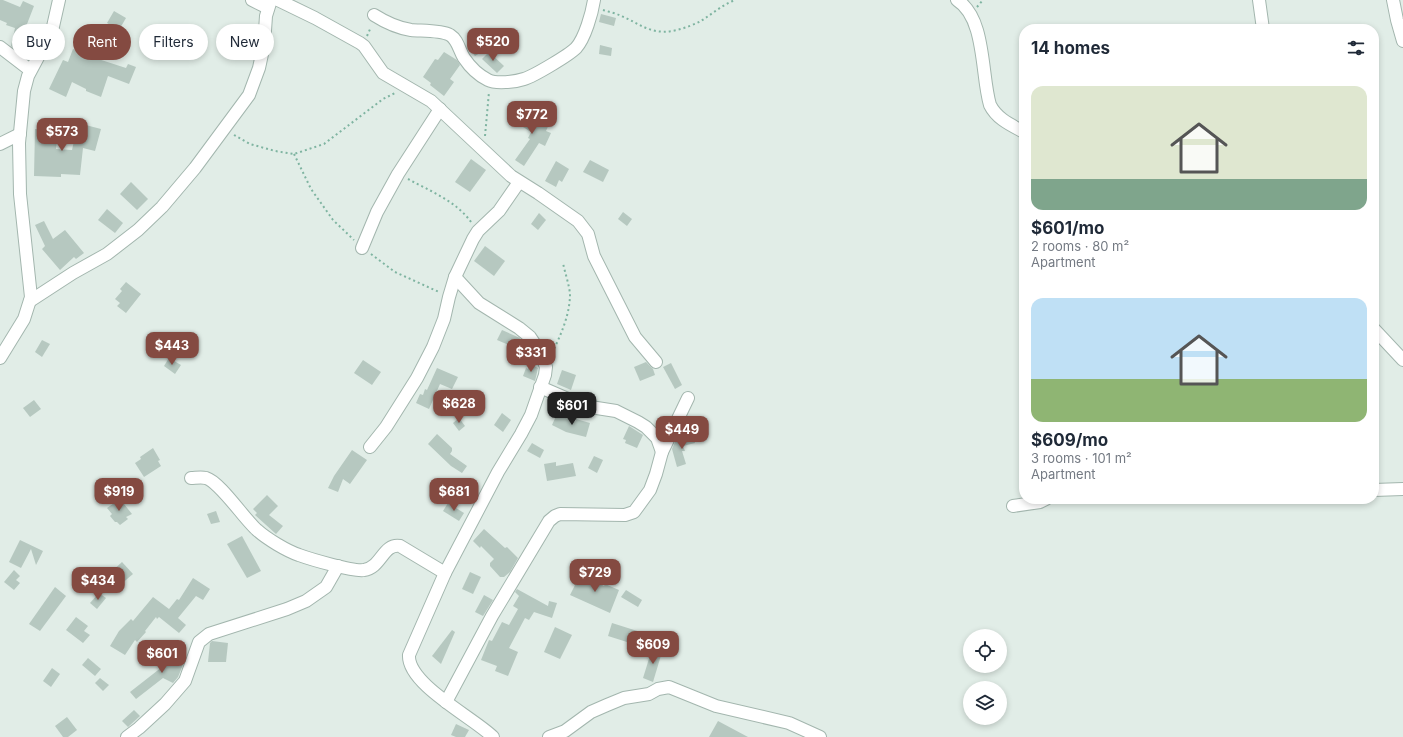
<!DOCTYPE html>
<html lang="en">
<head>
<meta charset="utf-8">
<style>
  :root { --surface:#fff; --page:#f2f2f3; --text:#1f2937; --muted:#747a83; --accent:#844a41 }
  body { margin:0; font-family:Inter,sans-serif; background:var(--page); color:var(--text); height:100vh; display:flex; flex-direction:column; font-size:15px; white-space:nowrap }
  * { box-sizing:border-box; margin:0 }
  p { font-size:13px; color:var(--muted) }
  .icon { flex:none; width:22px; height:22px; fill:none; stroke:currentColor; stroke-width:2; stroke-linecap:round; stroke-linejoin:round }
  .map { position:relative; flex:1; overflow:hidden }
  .panel { position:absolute; left:1019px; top:24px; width:360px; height:480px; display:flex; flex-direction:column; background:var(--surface); border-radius:16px; box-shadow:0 2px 6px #0003 }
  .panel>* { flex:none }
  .banner { position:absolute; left:12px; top:24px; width:380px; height:36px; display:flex; gap:8px }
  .buttons { position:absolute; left:963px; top:629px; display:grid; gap:8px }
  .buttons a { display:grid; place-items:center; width:44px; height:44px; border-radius:50%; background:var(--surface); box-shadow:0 2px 6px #0003; font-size:20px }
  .price { position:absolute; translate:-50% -34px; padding:0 9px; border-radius:8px; background:var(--accent); color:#fff; font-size:13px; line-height:26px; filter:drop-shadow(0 1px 2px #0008) }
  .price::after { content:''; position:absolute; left:50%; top:24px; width:12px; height:9px; margin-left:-6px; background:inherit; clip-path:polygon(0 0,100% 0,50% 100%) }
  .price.selected { background:#222; color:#fff }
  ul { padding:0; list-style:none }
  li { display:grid; align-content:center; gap:8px; height:212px; padding:0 12px }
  li span { display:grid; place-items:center; height:124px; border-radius:12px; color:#555 }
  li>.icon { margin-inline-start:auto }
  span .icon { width:72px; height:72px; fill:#fffc; stroke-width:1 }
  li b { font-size:17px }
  h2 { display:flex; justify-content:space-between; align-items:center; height:48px; padding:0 12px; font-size:17px }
  .pill { padding:0 14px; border-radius:18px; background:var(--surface); box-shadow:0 2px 6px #0003; font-size:14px; line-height:36px }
  .pill.selected { background:var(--accent); color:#fff }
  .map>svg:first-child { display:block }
</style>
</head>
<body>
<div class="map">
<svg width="1403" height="737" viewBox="0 0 1403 737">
  <rect width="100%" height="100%" fill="#e1ede7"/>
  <g fill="#b6c8c0">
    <polygon points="0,0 3,0 20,7 23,1 34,6 22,37 29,39 26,51 14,49 11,46 15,28 6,25 7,23 0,20"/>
    <polygon points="114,11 126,18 119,30 107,23"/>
    <polygon points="601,14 616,18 614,26 599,22"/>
    <polygon points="476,43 483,51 475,56 469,48"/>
    <polygon points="600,45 612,48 611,56 599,54"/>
    <polygon points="81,46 94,52 92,57 126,68 128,64 136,67 129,84 108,76 101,97 86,91 86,89 72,82 66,97 49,89 63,60 68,62 73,49 79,51"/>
    <polygon points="444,52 457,60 460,65 450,79 454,82 444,96 430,85 431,83 423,77 435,59 438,60"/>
    <polygon points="489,52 504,66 497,73 482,59"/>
    <polygon points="522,110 537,119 538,117 550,122 546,131 551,133 545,146 539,143 524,166 515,160 530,139 528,138 531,132 515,122"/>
    <polygon points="78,123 101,129 95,151 83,148 80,175 61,174 61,177 34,176 35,129 58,131 56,149 72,150"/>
    <polygon points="471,159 486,170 470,192 455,182"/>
    <polygon points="590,160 609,170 603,182 583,172"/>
    <polygon points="556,161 569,169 562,182 559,180 556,187 545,181"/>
    <polygon points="131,182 148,199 137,210 120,194"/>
    <polygon points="107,209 123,223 115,233 98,220"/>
    <polygon points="623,212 632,219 627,226 618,219"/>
    <polygon points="539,213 546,220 538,230 531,224"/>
    <polygon points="44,221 53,239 65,230 84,253 76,259 74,257 60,270 42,249 45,246 35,225"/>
    <polygon points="485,246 505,261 494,276 474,261"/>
    <polygon points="126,282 141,294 126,313 117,306 120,303 115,299 122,291 120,289"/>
    <polygon points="502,330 520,338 516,348 497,340"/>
    <polygon points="42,340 50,344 42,357 35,352"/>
    <polygon points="169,358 181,365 175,374 164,366"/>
    <polygon points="363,360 381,372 372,385 354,373"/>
    <polygon points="646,362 653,369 655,375 640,381 634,367"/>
    <polygon points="671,363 682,385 675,389 663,367"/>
    <polygon points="530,364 538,368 535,381 523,376 526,368 528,369"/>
    <polygon points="437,368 458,377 452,389 440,384 429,409 416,403 420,394 423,395 425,389 427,390"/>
    <polygon points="562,370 576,375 571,390 557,384"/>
    <polygon points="34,400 41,409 30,417 23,408"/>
    <polygon points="502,413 511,420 503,432 494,425"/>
    <polygon points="557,414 575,422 576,419 590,423 586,437 566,432 552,425"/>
    <polygon points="459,418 465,426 459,431 453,423"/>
    <polygon points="629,426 643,435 637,448 625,443 626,440 623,439"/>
    <polygon points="437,434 452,448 452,451 450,454 467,466 462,473 451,466 428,444"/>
    <polygon points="693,434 695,443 683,446 685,451 682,451 686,464 677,467 672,449 675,442"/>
    <polygon points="532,443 544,450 540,458 527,451"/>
    <polygon points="153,448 160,460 158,461 161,466 144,477 135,463 141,459 140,457"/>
    <polygon points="352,450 367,460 350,484 343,479 338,492 328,488 334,476"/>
    <polygon points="594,456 603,460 597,473 588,468"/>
    <polygon points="556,462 556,466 573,463 576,476 547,481 544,464"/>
    <polygon points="267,495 278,506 269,515 283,526 276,534 255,515 257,513 253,509"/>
    <polygon points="120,499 132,514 126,517 128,519 120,525 117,522 115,522 110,516 112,514 107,508"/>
    <polygon points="448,503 464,513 459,521 443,511"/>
    <polygon points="216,511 220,522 211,524 207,514"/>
    <polygon points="484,529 505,548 507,547 518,558 510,572 504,577 500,577 490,566 490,563 494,559 481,546 480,548 473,541"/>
    <polygon points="242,536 261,571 247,578 227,544"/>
    <polygon points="20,540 43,551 36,565 31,549 21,568 9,562"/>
    <polygon points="122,562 133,574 120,585 109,574"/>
    <polygon points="14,570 20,576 16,580 20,583 14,590 4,582"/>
    <polygon points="470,572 481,577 473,594 462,589"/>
    <polygon points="577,575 584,578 585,576 604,586 605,584 619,590 610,613 570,595 575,585 572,583"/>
    <polygon points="193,578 210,589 203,600 196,596 178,618 186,625 179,633 159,617 157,619 156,617 145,631 146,632 137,642 135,640 125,655 110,646 119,631 131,619 133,621 153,597 169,609 177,599 179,600"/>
    <polygon points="55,587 66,596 40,631 29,624"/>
    <polygon points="517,589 548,606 549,601 557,603 552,618 534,612 529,620 525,618 509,648 518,652 508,676 495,671 497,666 481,660 489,640 492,641 502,622 509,625 518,609 513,606 519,596 515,592"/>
    <polygon points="626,590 642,600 638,607 621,597"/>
    <polygon points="99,593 106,598 97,609 90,603"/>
    <polygon points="484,595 493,600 483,616 475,612"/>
    <polygon points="76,617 88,626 84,631 90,635 83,643 66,630"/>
    <polygon points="612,623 650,635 646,648 608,636"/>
    <polygon points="555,627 572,635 560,659 544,652"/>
    <polygon points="452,630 455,632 441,664 432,656"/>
    <polygon points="212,641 228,643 226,662 208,662 210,643"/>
    <polygon points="652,649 662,652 653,682 643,678"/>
    <polygon points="171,652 185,660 178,677 173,683 163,678 136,699 130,692 162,667 159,663"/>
    <polygon points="88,658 101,669 95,676 82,665"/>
    <polygon points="52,668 60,674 51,687 43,681"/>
    <polygon points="100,678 109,685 103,691 95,683"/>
    <polygon points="134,710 140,716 128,727 122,721"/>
    <polygon points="67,717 77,730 68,737 63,737 55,726"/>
    <polygon points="718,721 748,737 709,737"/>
    <polygon points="456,724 469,730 465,737 456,737 451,735"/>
  </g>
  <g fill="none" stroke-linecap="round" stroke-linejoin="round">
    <defs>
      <g id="minor">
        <polyline points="252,0 268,8"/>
        <polyline points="278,0 315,18 360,43 364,46 383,73 431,101 511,176 538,193 578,221 588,234 594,256 635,337 656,362"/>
        <path d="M 957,0 C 986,18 981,75 990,105 C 997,119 1011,125 1024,132"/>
        <polyline points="1259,0 1263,29"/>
        <polyline points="1393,0 1397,20 1403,41"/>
        <path d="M 374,15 C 385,22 398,28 411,30 C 421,31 441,30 450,35 C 458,40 459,50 464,58 C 470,67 478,75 488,80 C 496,84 515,82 524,79 C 534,76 569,55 576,48 C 585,38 592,13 594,0"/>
        <polyline points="0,47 30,70"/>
        <polyline points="0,144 20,134"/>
        <polyline points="362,248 377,212 398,174 440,109"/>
        <path d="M 455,277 L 479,303 L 519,328 L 530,337 L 540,352 L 546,367 L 545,375 L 531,415 L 521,434 L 498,472 L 445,573 L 409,655 C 407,684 474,718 493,737"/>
        <polyline points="30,301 73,273 107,254 138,230 162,207 195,168 249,95 259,68 264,45 266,16 271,0"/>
        <polyline points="1374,329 1403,360"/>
        <polyline points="0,358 24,319 31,297 20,194 19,143 24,91 28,76 52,31 59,0"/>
        <polyline points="540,387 584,406 616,411 638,422 646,427 657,438 662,452"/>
        <polyline points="370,447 386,427 417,378 433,347 444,319 449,297 455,277 473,239 478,231 499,211 519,182"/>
        <path d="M 191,478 C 195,478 201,477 206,478 C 220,482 245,520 257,530 C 267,539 287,551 299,555 C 310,559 354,572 364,570 C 381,568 383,543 400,546 L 445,573"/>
        <polyline points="1374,490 1403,489"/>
        <polyline points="1013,506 1040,502 1046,499"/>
        <polyline points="446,702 492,616 549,521 555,516 560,514 625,515 634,512 650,490 656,474 662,452 688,398"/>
        <polyline points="127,737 139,728 165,704 185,681 199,642 209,634 287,609 306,601 326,587 338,566"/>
        <polyline points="549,737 565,731 591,712 607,705 624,698 649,694 658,689 669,687 716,706 789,723 820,737"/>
      </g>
    </defs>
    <use href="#minor" stroke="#a3b6ae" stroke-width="14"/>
    <g stroke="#7fb4a1" stroke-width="2" stroke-dasharray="2 3" stroke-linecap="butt">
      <polyline points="977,7 983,0"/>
      <path d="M 603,10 C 609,12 616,13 621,16 C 632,20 641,27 652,30 C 667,35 687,28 701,21 C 712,14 722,5 735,0"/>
      <polyline points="367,36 371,27"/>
      <polyline points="234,135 250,144 275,151 294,154 324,144 383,99 395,93"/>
      <polyline points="485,136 489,92"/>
      <polyline points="294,154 311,189 333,220 354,240"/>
      <path d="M 408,179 C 430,191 456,201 471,222"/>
      <polyline points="371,254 395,272 439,292"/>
      <path d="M 552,353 C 561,335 570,314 570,294 C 569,284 565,273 563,263"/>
    </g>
    <use href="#minor" stroke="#fff" stroke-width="12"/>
  </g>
</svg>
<div class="buttons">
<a><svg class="icon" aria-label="locate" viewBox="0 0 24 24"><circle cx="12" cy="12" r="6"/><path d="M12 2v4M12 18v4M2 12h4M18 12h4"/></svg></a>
<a><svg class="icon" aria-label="layers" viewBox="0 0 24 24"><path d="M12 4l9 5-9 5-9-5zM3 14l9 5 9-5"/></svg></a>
</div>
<b class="price" style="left:493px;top:62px">$520</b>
<b class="price" style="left:532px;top:135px">$772</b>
<b class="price" style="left:62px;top:152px">$573</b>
<b class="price" style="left:172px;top:366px">$443</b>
<b class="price" style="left:531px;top:373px">$331</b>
<b class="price" style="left:459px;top:424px">$628</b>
<b class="price selected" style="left:572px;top:426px">$601</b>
<b class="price" style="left:682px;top:450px">$449</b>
<b class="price" style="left:119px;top:512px">$919</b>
<b class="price" style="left:454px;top:512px">$681</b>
<b class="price" style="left:595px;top:593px">$729</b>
<b class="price" style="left:98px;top:601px">$434</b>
<b class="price" style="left:653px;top:665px">$609</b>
<b class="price" style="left:162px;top:674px">$601</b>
<div class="banner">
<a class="pill">Buy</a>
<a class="pill selected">Rent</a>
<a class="pill">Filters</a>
<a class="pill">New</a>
</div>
<section class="panel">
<h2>14 homes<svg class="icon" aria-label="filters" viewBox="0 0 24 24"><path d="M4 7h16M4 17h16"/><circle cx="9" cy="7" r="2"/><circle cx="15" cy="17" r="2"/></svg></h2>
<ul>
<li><span style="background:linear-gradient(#dfe7d0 75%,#7fa58c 0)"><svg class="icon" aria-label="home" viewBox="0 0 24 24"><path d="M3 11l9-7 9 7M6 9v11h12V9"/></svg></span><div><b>$601/mo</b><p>2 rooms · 80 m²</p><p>Apartment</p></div></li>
<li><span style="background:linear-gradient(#bfe0f5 65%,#8fb573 0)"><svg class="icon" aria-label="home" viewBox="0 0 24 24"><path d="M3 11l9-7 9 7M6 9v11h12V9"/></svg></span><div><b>$609/mo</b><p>3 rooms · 101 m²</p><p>Apartment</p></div></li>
</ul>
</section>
</div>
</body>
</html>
